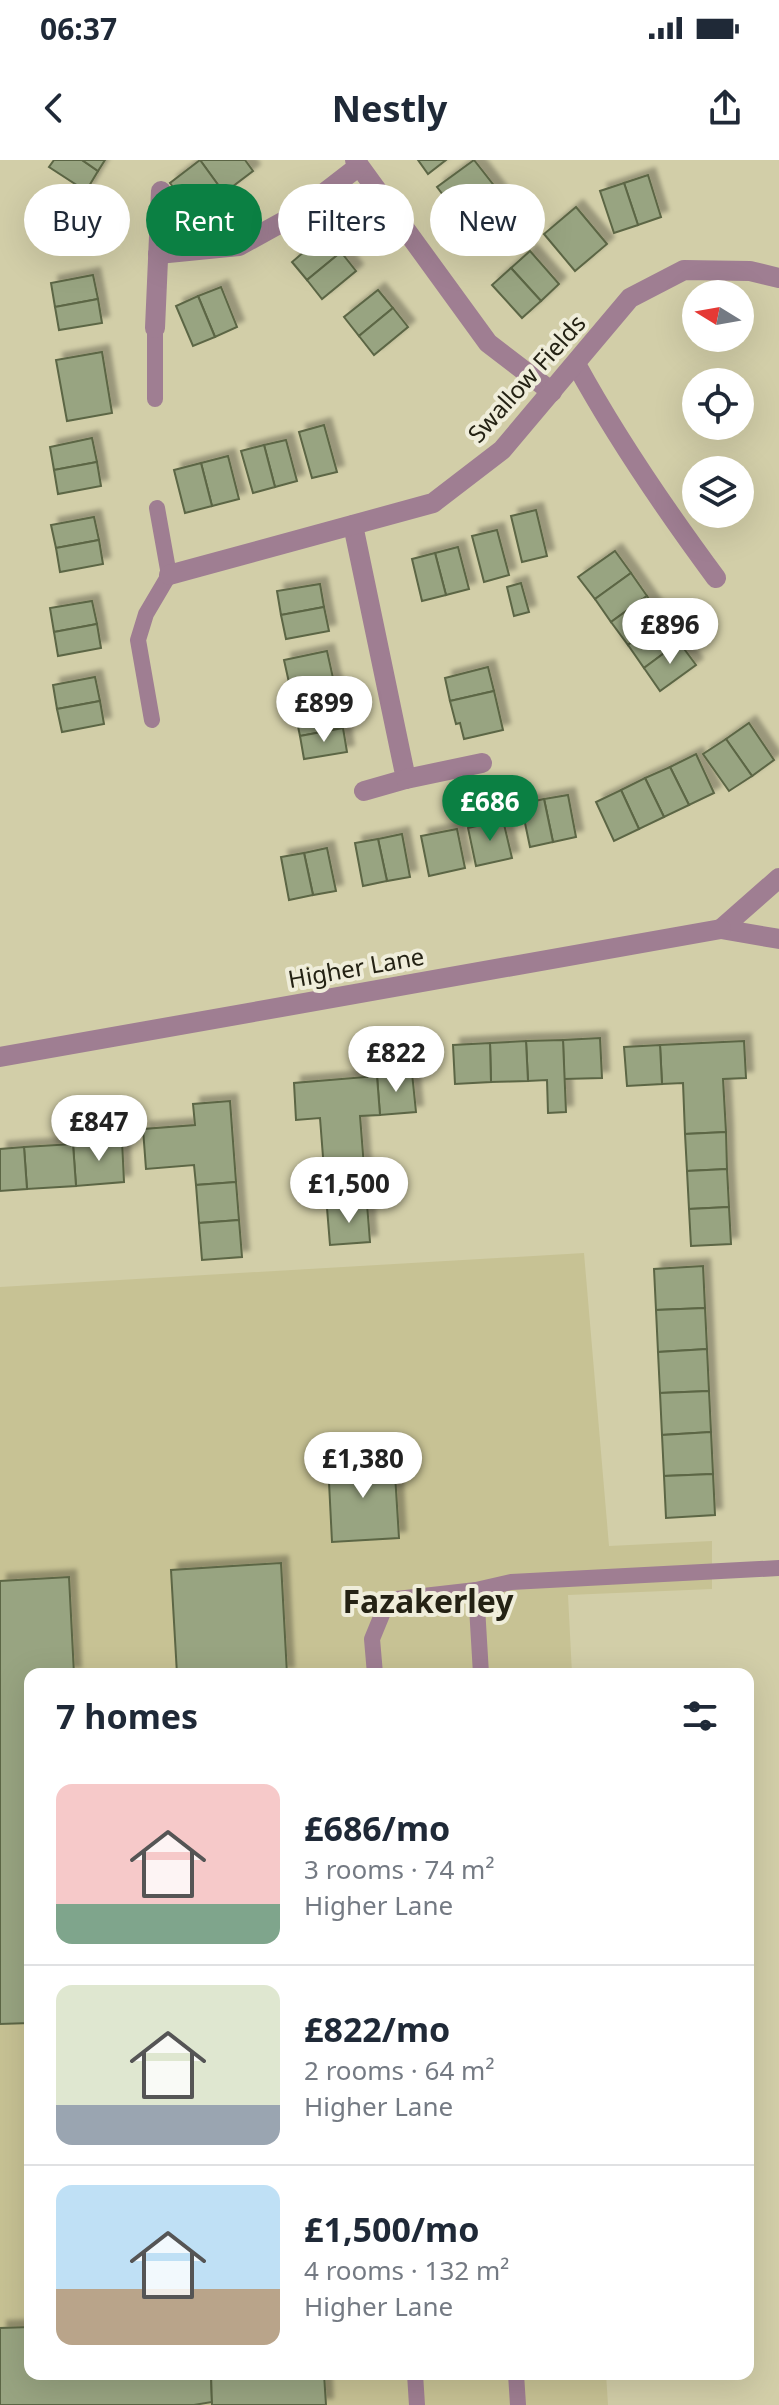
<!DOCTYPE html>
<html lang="en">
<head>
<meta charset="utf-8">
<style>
  :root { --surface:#fff; --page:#f2f2f3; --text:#1f2937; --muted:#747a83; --line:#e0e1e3; --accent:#0b8043 }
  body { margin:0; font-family:"Noto Sans",sans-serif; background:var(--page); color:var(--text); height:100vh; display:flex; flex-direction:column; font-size:30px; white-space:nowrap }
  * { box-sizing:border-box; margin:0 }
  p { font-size:26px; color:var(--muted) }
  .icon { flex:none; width:44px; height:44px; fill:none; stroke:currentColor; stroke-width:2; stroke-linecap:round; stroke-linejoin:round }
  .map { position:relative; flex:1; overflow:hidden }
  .panel { position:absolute; left:24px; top:1508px; width:730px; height:712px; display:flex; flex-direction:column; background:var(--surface); border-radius:16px; box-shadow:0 8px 32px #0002 }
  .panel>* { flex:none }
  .guide { position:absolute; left:24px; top:24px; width:732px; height:72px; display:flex; gap:16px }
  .needle { width:52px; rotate:281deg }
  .controls { position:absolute; left:682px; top:120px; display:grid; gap:16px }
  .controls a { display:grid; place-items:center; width:72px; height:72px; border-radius:50%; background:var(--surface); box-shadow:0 8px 32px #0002; font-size:40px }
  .price { position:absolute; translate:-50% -68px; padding:0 18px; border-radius:28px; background:#fff; color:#222; font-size:26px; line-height:52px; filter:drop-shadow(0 2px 4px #0008) }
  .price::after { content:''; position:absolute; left:50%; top:48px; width:24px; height:18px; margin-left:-12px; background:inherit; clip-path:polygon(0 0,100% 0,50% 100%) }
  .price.current { background:var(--accent); color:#fff }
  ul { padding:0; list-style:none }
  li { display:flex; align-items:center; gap:24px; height:200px; padding:0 32px }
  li+li { border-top:2px solid var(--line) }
  li span { display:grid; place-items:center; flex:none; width:224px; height:160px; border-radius:16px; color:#555 }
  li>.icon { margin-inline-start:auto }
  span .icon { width:96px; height:96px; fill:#fffc; stroke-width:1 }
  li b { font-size:34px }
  h2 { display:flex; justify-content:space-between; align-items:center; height:96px; padding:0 32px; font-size:34px }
  .tag { padding:0 28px; border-radius:36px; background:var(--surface); box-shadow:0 8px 32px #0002; font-size:28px; line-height:72px }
  .tag.current { background:var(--accent); color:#fff }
  .status { display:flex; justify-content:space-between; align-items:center; height:56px; padding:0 40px; background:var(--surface); direction:ltr }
  .status svg { height:22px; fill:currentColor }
  header { display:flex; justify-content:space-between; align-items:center; height:104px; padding:0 32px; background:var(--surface); font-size:36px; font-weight:700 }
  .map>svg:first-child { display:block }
</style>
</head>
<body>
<div class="status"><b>06:37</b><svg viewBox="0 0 49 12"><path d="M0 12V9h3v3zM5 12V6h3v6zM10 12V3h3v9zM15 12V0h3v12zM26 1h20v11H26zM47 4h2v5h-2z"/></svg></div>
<header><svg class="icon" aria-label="back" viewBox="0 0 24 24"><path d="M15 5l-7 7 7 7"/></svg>Nestly<svg class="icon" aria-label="share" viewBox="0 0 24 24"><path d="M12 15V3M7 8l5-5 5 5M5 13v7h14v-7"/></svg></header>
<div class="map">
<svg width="779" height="2245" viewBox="0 0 779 2245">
  <defs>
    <filter id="shadow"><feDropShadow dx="7" dy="-7" stdDeviation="2" flood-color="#0004"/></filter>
  </defs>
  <rect width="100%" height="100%" fill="#d2cea8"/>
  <polygon fill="#c7c294" points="584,1093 609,1386 712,1381 712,1429 568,1435 572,1514 30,1514 30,2214 606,2214 608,2245 0,2245 0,1127"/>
  <g fill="#98a481" stroke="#5c6645" stroke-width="2" filter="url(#shadow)">
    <polygon points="54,0 82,0 98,11 86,31 49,7"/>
    <polygon points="82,0 105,0 98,11"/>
    <polygon points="200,0 245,0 253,11 224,33"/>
    <polygon points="200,0 224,33 194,55 170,23"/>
    <polygon points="418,0 446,0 428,14"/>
    <polygon points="474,0 503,37 465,64 437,27"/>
    <polygon points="648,15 661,57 638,65 624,23"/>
    <polygon points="624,23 638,65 614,73 600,31"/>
    <polygon points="576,47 607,84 575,111 544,74"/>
    <polygon points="57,55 105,59 102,85 55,81"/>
    <polygon points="325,74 341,92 307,120 292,102"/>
    <polygon points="530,91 559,124 541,141 511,108"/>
    <polygon points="341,92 356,111 322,139 307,120"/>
    <polygon points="511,108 541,141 522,158 492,125"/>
    <polygon points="93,115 98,139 55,147 51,123"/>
    <polygon points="221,127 237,167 215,177 198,136"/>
    <polygon points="378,130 393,148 359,176 344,157"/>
    <polygon points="198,136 215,177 193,186 176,146"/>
    <polygon points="98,139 102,163 59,170 55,147"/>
    <polygon points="393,148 408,167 374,195 359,176"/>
    <polygon points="102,192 112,253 67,261 56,200"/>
    <polygon points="324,265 337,312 312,318 299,272"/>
    <polygon points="92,278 97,302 54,310 50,287"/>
    <polygon points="286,280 297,321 275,327 264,285"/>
    <polygon points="264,285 275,327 253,333 241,291"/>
    <polygon points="228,296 239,339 212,346 201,303"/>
    <polygon points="97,302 101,326 58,334 54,310"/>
    <polygon points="201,303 212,346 185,353 174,310"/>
    <polygon points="536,350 547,396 522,402 511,356"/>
    <polygon points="94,357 99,380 56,388 51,365"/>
    <polygon points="497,370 509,415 484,422 472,376"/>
    <polygon points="99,380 103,404 60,412 56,388"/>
    <polygon points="458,387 469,429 446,435 435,393"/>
    <polygon points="615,391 631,413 595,439 578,417"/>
    <polygon points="435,393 446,435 422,441 412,399"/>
    <polygon points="631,413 647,436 611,462 595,439"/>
    <polygon points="521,423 529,452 514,456 507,427"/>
    <polygon points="320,424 324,447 281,455 277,431"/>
    <polygon points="647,436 663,459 628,485 611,462"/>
    <polygon points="92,441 97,464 54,472 50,448"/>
    <polygon points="324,447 329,471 286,479 281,455"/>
    <polygon points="663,459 679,482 644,508 628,485"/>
    <polygon points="97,464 101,488 58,496 54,472"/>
    <polygon points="679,482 696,505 660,531 644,508"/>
    <polygon points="327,491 335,527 292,536 284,500"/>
    <polygon points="488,507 494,531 450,541 445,518"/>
    <polygon points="95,517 100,541 57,549 53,525"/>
    <polygon points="494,531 503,570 464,579 460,563 456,564 450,541"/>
    <polygon points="100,541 104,564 62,572 57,549"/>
    <polygon points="338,544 343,568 300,576 295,552"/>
    <polygon points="749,563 774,600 752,616 726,579"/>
    <polygon points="343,568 347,592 304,599 300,576"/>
    <polygon points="726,579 752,616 729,631 703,594"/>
    <polygon points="696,594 714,633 689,645 670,607"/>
    <polygon points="670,607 689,645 664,657 645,618"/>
    <polygon points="645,618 664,657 639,669 621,630"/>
    <polygon points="621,630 639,669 614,681 596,642"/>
    <polygon points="568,635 576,677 553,682 544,639"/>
    <polygon points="544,639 553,682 530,687 521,644"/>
    <polygon points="503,660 512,698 476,706 468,668"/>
    <polygon points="457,669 465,708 429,716 421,676"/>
    <polygon points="402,674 410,717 387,721 378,679"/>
    <polygon points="378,679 387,721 363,726 355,683"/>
    <polygon points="327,688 336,731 313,735 304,693"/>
    <polygon points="304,693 313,735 289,740 281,697"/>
    <polygon points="600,878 602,918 564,919 563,880"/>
    <polygon points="563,880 566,952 548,953 547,920 528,921 526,881"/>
    <polygon points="526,881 528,921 491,922 490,883"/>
    <polygon points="744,881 746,918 723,919 726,972 685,974 683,923 662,924 660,885"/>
    <polygon points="490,883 491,922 455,924 453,885"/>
    <polygon points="660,885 662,924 627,926 624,887"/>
    <polygon points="412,913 416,952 380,955 377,916"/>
    <polygon points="377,916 380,955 360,956 364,1007 324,1010 320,958 296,960 294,923"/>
    <polygon points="230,941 236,1022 196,1025 194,1005 146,1009 143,969 195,965 193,944"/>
    <polygon points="726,972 727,1009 687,1011 685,974"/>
    <polygon points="122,980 124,1022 76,1026 73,984"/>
    <polygon points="73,984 76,1026 27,1029 24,987"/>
    <polygon points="24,987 27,1029 0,1031 0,989"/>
    <polygon points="364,1007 367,1044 327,1048 324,1010"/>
    <polygon points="727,1009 729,1047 689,1049 687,1011"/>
    <polygon points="236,1022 239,1060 199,1063 196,1025"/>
    <polygon points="367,1044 370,1082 330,1085 327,1048"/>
    <polygon points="729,1047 731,1084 691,1086 689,1049"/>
    <polygon points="239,1060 242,1097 202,1100 199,1063"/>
    <polygon points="703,1106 705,1148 656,1150 654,1109"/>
    <polygon points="705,1148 707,1189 658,1192 656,1150"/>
    <polygon points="707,1189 709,1231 660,1233 658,1192"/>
    <polygon points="709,1231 711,1272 662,1275 660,1233"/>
    <polygon points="711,1272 713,1314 664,1316 662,1275"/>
    <polygon points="394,1298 399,1378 332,1382 328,1302"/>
    <polygon points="713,1314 715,1355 666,1358 664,1316"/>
    <polygon points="281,1403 287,1514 177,1514 171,1410"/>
    <polygon points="69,1417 74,1514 30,1514 30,1863 0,1864 0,1421"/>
    <polygon points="30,2167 30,2214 211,2214 212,2242 194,2245 0,2245 0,2168"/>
    <polygon points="211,2214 324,2214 326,2245 212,2245"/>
  </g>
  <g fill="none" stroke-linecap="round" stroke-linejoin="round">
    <g stroke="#9f7e92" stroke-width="16">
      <polyline points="155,168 155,239"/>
      <polyline points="152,560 138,480 146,454 169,415 157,348"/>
      <polyline points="476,1430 481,1514"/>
      <polyline points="375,1514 372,1479 388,1440 476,1430 511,1422 779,1408"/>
      <polyline points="415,2214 417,2245"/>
      <polyline points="516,2214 518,2245"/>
    </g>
    <g stroke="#9f7e92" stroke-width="20">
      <polyline points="355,0 488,183 552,232"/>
      <polyline points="158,94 239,86 297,54 359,6"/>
      <polyline points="155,168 161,31"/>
      <path d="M 576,204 C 617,279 665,349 716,418"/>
      <polyline points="353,365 406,619 364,631"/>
      <polyline points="169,415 433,343 502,290 630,138 684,110 750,111 779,118"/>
      <polyline points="406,619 482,603"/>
      <polyline points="779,718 721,769 779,779"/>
      <polyline points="0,897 721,769"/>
    </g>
  </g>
  <g text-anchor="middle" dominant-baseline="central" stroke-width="8" stroke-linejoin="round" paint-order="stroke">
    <g font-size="24" fill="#242214" stroke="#efedda">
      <text transform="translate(526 218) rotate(-48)">Swallow Fields</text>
      <text transform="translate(356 807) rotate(-10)">Higher Lane</text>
    </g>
    <g font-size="32" font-weight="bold" fill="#242214" stroke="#efedda">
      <text x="428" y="1440">Fazakerley</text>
    </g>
  </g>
</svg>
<div class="controls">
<a><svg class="needle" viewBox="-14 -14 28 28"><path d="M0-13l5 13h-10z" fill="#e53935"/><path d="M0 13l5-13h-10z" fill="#747a83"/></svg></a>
<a><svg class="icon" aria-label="locate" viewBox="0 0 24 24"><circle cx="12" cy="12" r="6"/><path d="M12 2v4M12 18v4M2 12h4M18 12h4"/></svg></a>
<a><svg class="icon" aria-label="layers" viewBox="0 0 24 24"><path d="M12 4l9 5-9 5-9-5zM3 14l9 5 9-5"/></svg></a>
</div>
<b class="price" style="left:670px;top:506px">£896</b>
<b class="price" style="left:324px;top:584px">£899</b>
<b class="price current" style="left:490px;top:683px">£686</b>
<b class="price" style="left:396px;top:934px">£822</b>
<b class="price" style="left:99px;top:1003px">£847</b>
<b class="price" style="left:349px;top:1065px">£1,500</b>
<b class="price" style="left:363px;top:1340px">£1,380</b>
<div class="guide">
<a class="tag">Buy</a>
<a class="tag current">Rent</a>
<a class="tag">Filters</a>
<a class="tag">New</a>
</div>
<section class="panel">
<h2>7 homes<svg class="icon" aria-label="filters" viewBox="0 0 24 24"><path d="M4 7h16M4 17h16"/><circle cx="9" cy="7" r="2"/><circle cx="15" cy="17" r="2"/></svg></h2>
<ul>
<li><span style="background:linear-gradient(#f6c9c9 75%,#7fa58c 0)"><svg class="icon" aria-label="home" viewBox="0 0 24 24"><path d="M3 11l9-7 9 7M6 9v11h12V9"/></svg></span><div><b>£686/mo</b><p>3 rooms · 74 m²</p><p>Higher Lane</p></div></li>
<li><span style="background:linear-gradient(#dfe7d0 75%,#9aa5b1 0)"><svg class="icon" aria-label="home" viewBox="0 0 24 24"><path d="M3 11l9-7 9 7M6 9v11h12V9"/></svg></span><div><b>£822/mo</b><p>2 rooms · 64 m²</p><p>Higher Lane</p></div></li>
<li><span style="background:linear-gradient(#bfe0f5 65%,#b9a48a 0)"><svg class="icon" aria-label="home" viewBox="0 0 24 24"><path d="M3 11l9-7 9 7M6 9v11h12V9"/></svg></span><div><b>£1,500/mo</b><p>4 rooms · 132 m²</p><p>Higher Lane</p></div></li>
</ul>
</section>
</div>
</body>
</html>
